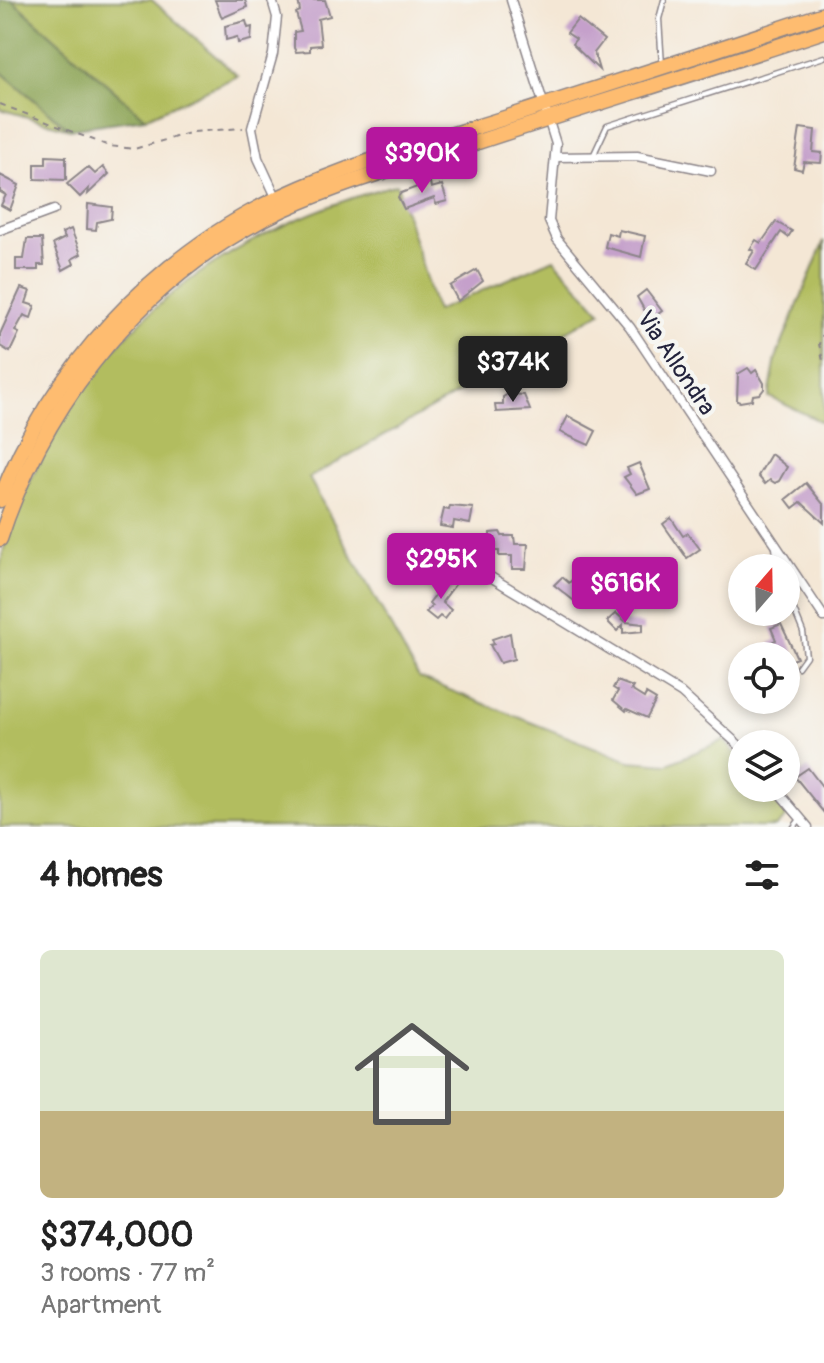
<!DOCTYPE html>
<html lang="en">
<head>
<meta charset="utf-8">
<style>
  :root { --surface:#fff; --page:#f2f2f2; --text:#222; --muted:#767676; --line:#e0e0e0; --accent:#b5179e }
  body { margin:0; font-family:Pangolin,sans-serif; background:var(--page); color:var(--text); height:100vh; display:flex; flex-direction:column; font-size:30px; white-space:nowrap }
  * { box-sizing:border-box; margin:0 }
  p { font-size:26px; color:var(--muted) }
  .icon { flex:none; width:44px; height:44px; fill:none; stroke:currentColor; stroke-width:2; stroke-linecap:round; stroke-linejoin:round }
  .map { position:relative; height:827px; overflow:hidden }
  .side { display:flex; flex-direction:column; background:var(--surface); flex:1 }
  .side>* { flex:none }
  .needle { width:52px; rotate:20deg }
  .fabs { position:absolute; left:728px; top:554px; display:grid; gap:16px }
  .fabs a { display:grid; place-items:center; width:72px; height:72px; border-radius:50%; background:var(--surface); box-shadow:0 4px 12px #0003; font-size:40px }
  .price { position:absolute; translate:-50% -68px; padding:0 18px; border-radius:8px; background:var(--accent); color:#fff; font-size:26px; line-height:52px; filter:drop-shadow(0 2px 4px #0008) }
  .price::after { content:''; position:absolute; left:50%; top:48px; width:24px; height:18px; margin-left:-12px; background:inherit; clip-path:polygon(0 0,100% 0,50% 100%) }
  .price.active { background:#222; color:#fff }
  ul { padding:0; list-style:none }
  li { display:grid; align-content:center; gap:16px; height:424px; padding:0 40px }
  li+li { border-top:2px solid var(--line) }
  li span { display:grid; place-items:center; height:248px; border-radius:12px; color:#555 }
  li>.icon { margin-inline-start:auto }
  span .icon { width:144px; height:144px; fill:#fffc; stroke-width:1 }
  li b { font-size:34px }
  h2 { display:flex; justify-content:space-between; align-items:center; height:96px; padding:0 40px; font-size:34px }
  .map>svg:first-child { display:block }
</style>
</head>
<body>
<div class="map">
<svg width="824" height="827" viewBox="0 0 824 827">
  <rect width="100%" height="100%" fill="#f6f6f2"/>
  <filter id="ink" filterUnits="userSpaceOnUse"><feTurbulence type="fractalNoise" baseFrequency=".0125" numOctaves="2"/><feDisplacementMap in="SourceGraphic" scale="16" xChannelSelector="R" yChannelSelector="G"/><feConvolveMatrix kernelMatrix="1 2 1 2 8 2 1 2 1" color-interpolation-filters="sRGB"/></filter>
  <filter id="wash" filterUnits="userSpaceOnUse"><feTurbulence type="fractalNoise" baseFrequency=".006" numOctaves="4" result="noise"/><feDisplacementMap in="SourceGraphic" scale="32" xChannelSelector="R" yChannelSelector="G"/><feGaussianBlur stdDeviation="1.8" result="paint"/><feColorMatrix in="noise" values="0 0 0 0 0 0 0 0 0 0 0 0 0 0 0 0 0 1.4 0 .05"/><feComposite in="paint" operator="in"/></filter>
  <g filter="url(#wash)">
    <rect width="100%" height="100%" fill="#f4e7d5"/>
    <g fill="#b2bd5f" stroke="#6a704d" stroke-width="2">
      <polygon points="12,0 152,0 238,76 145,118"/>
      <polygon points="0,71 69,129 0,109"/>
      <path d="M 397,184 L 436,311 L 554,259 L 601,312 L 309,478 L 419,678 L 629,761 L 668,764 L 724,740 L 742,761 L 742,788 L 765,788 L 788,816 L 776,827 L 0,827 C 0,768 0,710 0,651 C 0,624 0,594 0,567 C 6,529 24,493 41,459 C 116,308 238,229 397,184 Z"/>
      <polygon points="824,241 824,423 769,397 776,358"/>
    </g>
    <polygon fill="#8da456" stroke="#586348" stroke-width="2" points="0,0 12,0 145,118 69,129 0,71"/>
    <g id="blocks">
      <g fill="#c5a0cb">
        <polygon points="215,0 245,0 247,7 222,18"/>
        <polygon points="298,0 325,0 330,16 318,19 321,45 310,46 310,51 296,52 294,48 294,32 301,31 296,13 300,11"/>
        <polygon points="578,19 604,40 594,53 599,70 572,44 576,39 567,33"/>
        <polygon points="246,21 248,28 252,27 251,40 238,43 237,37 226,40 225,26"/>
        <polygon points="800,128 815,130 813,152 822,153 821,163 804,162 802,170 794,168"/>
        <polygon points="46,156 66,157 66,180 35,179 35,164 46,164"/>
        <polygon points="88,167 95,174 103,167 109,174 88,194 89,188 80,197 67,184"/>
        <polygon points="0,175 19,185 10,210 1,205 6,195 0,192"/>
        <polygon points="430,182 431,188 442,185 447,201 436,204 434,198 404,209 398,197 401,193"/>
        <polygon points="88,204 112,207 111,219 97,222 96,230 87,229"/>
        <polygon points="776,222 792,231 788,237 781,232 756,270 746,264 754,251 750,249 756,240 761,243"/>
        <polygon points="71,229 81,254 72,259 74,264 63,270 53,244 65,238 62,233"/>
        <polygon points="619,230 645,236 641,257 605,247 608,233 618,236"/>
        <polygon points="27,239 42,239 44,265 38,265 38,270 16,270 16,259 24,259"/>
        <polygon points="477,270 483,281 458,301 450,286"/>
        <polygon points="21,288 30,291 26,303 35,306 31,318 24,315 15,331 19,333 10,352 0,346 0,334"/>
        <polygon points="646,290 662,311 650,320 637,297"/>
        <polygon points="748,368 752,373 756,370 764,383 764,389 760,394 753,395 752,400 740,402 737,401 738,374"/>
        <polygon points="508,394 524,395 530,410 496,412 495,405 503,405 503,397"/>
        <polygon points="568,416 596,431 589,445 560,432"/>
        <polygon points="771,454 787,467 779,481 775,483 770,480 765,484 758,476"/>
        <polygon points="639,463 650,489 637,494 624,477 630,474 627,468"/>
        <polygon points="806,483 824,505 824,523 801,502 793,508 786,499"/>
        <polygon points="450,506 473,508 470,524 454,521 453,528 440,526 444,509 449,510"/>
        <polygon points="671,518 683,536 688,533 700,549 687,558 663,524"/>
        <polygon points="500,532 502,536 514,536 515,544 528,544 526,569 512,569 512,556 499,556 499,551 490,551 490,533"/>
        <polygon points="450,576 457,582 442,602 451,610 444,619 440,616 436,620 426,612 432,606 429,603"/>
        <polygon points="562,577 569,583 572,580 592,599 583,608 554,585"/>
        <polygon points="616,613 626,622 643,624 643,631 623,633 623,625 617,631 607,621"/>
        <polygon points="781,624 797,658 786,662 786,656 774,655 769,643 776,640 771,628"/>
        <polygon points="510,633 514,659 500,663 490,645 494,644 492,639"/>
        <polygon points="617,681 633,687 631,690 644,698 646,694 656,700 647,718 627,709 626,711 613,700 618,691 613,688"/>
        <polygon points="808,768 824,789 824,813 795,777"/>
      </g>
    </g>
  </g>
  <g filter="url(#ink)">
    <use href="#blocks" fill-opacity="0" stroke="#8b8488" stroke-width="2"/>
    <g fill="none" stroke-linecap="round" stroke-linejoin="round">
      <defs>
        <g id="service">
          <polyline points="662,65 659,19 664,0"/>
          <polyline points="593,156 607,126 824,57"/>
          <polyline points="775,547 777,568"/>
          <polyline points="786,590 803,632 806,656 798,667"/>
          <polyline points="794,827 801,818"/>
        </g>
        <g id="minor">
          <polyline points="272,0 277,17 273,54 252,128 258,158 277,199"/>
          <polyline points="511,0 556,144 549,221 557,239 630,327 824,617"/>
          <polyline points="555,157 637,156 711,171"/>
          <polyline points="0,230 54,210"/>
          <polyline points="453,554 681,693 742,748"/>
          <polyline points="775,788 808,827"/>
        </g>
        <g id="primary">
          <path d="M 0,500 C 49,370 154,257 280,197 C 353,163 432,141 508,117 C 613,83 719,49 824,14"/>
          <path d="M 0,539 C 46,398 147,272 284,209 C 350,179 421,161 490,138 C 601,102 713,68 824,31"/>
        </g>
      </defs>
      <use href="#service" stroke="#8b8488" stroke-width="7"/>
      <use href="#minor" stroke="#8b8488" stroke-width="11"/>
      <use href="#primary" stroke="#8b8488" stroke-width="17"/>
      <g stroke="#8b8488" stroke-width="2" stroke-dasharray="6 6" stroke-linecap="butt">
        <polyline points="0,104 109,146 134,149 193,132 243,128"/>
        <polyline points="824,331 819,344 824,365"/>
      </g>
      <use href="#service" stroke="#fff" stroke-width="4"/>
      <use href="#minor" stroke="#fff" stroke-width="8"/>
      <use href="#primary" stroke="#febc70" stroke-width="14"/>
    </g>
  </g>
  <g text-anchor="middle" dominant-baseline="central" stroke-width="8" stroke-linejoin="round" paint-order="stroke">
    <g font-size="24" fill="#22223b" stroke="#f6f6f2">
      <text transform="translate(676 363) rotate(56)">Via Allondra</text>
    </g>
  </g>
</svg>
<div class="fabs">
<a><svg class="needle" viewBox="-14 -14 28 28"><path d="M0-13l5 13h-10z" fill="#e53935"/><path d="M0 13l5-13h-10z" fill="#767676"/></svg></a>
<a><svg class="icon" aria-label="locate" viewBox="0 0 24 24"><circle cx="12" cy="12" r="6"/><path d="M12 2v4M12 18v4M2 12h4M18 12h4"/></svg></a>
<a><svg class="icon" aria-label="layers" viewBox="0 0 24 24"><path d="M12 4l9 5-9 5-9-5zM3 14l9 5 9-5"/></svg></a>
</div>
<b class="price" style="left:422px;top:195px">$390K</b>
<b class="price active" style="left:513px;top:404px">$374K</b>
<b class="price" style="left:441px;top:601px">$295K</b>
<b class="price" style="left:625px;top:625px">$616K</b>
</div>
<section class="side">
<h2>4 homes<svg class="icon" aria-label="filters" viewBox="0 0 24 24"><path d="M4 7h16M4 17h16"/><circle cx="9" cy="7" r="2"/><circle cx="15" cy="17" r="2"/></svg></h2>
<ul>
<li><span style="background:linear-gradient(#dfe7d0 65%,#c2b280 0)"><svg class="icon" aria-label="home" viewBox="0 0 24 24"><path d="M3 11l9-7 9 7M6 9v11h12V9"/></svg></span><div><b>$374,000</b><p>3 rooms · 77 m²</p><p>Apartment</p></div></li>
</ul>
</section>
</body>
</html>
